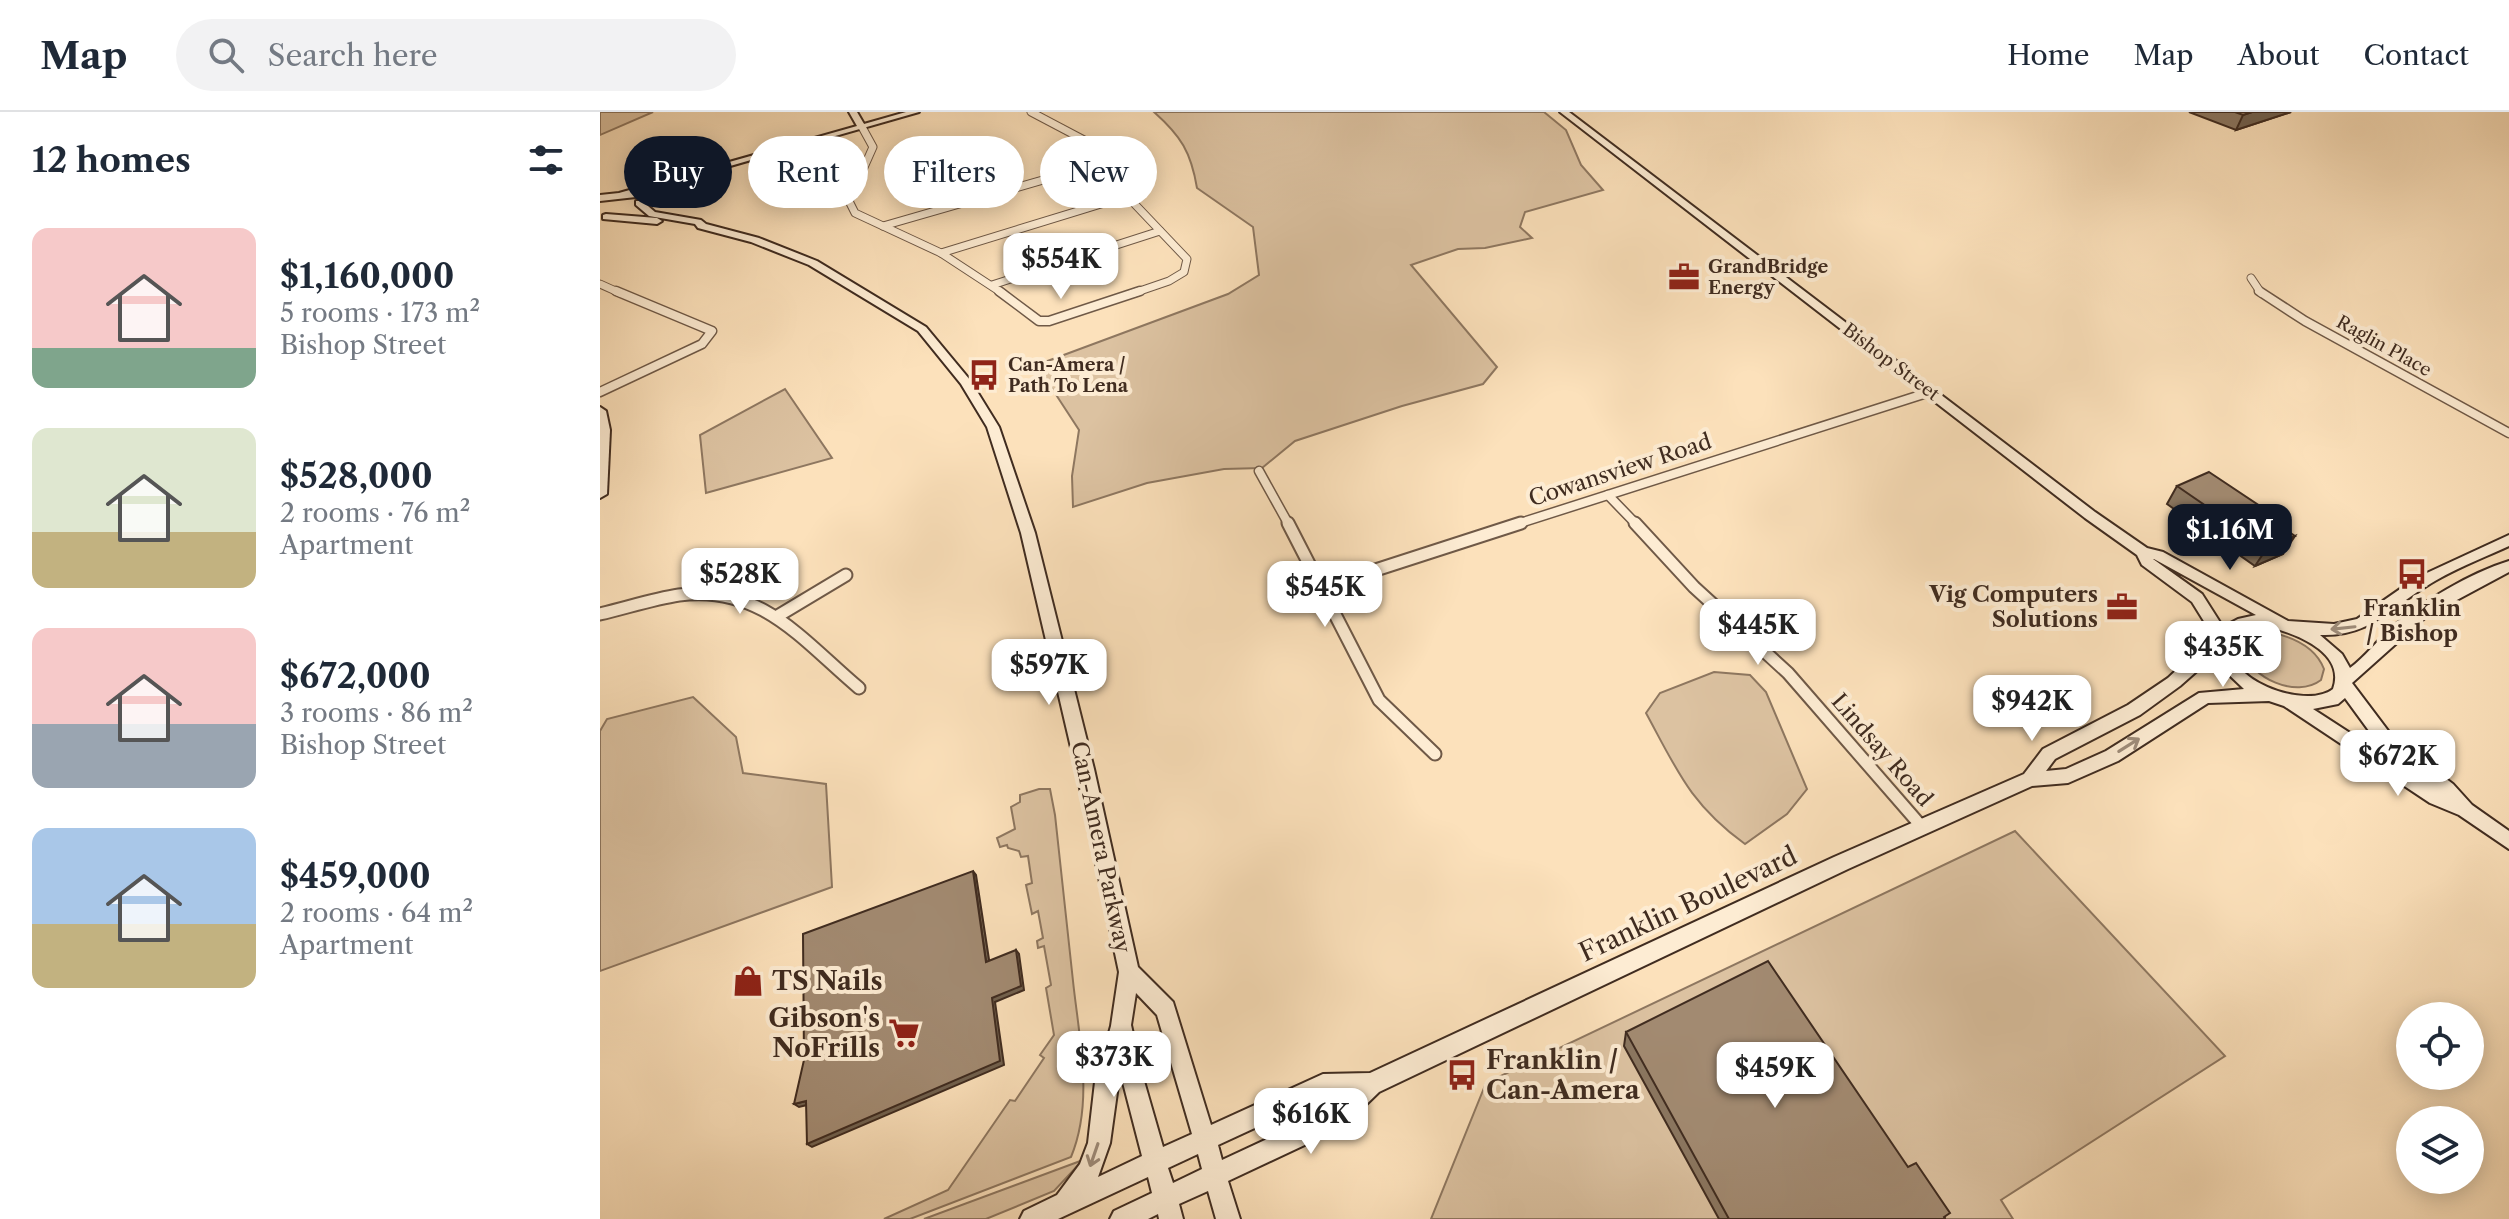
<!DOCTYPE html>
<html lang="en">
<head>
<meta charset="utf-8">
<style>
  :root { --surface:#fff; --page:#f2f2f3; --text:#1f2937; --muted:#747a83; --line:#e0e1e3; --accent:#111827 }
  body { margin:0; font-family:"Libre Caslon Text",serif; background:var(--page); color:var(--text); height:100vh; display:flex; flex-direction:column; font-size:30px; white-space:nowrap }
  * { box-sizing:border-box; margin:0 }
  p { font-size:26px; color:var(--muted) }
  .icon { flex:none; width:44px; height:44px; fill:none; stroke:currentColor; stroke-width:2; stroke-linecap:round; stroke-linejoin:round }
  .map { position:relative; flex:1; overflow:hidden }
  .drawer { display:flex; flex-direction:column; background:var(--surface); width:600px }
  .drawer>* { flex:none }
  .banner { position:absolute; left:24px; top:24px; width:760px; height:72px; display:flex; gap:16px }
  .buttons { position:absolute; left:1796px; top:890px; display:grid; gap:16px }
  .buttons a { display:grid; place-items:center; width:88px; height:88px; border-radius:50%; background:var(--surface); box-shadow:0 4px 20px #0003; font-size:40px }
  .price { position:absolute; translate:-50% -68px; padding:0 18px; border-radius:16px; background:#fff; color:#222; font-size:26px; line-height:52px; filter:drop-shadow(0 2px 4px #0008) }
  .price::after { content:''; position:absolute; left:50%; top:48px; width:24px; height:18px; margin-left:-12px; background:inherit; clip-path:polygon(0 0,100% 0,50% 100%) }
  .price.current { background:var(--accent); color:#fff }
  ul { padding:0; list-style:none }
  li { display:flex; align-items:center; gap:24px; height:200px; padding:0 32px }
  li span { display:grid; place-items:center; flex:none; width:224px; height:160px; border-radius:16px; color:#555 }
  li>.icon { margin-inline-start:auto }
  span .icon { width:96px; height:96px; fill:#fffc; stroke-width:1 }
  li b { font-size:34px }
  h2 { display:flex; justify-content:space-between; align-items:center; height:96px; padding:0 32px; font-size:34px }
  .chip { padding:0 28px; border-radius:36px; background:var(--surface); box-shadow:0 4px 20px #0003; font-size:28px; line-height:72px }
  .chip.current { background:var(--accent); color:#fff }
  header { display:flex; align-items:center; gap:48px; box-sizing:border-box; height:112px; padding:0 40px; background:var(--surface); border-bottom:2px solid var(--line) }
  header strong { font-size:38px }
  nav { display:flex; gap:44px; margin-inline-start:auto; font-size:28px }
  .search { width:560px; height:72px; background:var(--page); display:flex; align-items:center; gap:20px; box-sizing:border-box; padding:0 28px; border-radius:44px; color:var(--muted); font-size:30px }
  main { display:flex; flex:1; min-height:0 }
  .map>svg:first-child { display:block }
</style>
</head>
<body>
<header>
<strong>Map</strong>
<div class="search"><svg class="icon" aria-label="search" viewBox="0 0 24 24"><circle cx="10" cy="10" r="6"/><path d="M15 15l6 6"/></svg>Search here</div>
<nav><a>Home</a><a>Map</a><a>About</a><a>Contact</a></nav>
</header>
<main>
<section class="drawer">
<h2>12 homes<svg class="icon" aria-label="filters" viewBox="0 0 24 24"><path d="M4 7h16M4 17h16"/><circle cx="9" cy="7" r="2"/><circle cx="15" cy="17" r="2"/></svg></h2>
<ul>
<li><span style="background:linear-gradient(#f6c9c9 75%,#7fa58c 0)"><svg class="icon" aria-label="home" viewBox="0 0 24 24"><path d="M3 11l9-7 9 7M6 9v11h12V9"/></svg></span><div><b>$1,160,000</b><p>5 rooms · 173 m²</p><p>Bishop Street</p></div></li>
<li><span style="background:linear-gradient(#dfe7d0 65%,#c2b280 0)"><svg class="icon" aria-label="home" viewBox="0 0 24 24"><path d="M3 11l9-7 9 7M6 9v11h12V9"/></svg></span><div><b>$528,000</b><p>2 rooms · 76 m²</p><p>Apartment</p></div></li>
<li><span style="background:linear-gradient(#f6c9c9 60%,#9aa5b1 0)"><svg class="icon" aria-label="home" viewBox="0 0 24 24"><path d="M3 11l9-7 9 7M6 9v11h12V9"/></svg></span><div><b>$672,000</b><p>3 rooms · 86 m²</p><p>Bishop Street</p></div></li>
<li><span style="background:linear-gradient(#a9c7e8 60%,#c2b280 0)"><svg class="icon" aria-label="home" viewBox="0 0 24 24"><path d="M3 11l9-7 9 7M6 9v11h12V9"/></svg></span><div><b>$459,000</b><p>2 rooms · 64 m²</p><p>Apartment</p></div></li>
</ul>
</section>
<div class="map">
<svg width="1909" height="1107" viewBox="0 0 1909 1107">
  <rect width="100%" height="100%" fill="#fce1bb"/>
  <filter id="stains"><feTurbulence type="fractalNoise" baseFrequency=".0025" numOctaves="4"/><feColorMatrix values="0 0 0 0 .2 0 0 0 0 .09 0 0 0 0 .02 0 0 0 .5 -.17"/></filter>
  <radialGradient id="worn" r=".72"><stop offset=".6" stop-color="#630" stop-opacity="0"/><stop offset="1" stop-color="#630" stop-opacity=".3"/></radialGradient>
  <g fill="#dcc2a1" stroke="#8e7760" stroke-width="2">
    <polygon points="0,0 53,0 0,23"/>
    <path d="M 554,0 L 944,0 L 966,18 L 981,53 L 1003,78 L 925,100 L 920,115 L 932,126 L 885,136 L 858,137 L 811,153 L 897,255 L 883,272 L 802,294 L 695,329 L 662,356 L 624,357 L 547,371 L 473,395 L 472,364 L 479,318 L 451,275 L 434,254 L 628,182 L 659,163 L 653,115 L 597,76 C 591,40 581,24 554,0 Z"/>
    <polygon points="185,277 232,346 106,381 100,323"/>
    <path d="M 1674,521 C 1695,526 1716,536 1724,557 L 1721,568 C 1696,587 1651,566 1642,538 L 1646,527 L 1657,522 Z"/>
    <path d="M 1114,560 L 1150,563 L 1166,580 L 1207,677 L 1187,702 L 1145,732 C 1090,692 1077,658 1046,601 L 1060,581 Z"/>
    <polygon points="93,585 136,625 143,661 226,672 232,775 0,859 0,619 7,607"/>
    <path d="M 439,677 L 450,677 L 455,703 C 461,758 467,814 473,869 C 479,926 494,990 471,1045 L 310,1107 L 284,1107 L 348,1078 L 410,988 L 415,989 L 444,946 L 440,943 L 454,923 L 446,876 L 451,873 L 444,834 L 438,836 L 437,829 L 443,826 L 438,799 L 432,802 L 426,773 L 432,771 L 428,744 L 421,745 L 419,739 L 408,736 L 407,733 L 400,735 L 397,726 L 415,717 L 411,695 L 420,690 L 420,683 Z"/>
    <polygon points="1415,719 1625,944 1401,1088 1413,1107 831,1107 886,971"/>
    <polygon points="483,1048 454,1079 386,1107 324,1107"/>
  </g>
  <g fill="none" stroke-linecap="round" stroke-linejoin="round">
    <defs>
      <g id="street-far2">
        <polyline points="431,0 486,29 527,84 587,147 584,160 569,169 534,181"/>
        <polyline points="262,15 273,35 249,89 255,101 341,141 402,181"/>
        <polyline points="283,114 502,51"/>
        <polyline points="341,141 527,84"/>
        <polyline points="1651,166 1661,181"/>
        <polyline points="0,172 20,181"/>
        <polyline points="392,173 560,119"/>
      </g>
      <g id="street-far1">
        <polyline points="399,179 439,209 449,209 540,179"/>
        <polyline points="1659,179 1705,209 1909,321"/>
        <polyline points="0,280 102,232 112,219 16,179"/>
        <polyline points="659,359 689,413"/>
        <polyline points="1008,383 1037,413"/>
        <polyline points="914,413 1330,280"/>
      </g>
      <g id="street">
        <polyline points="688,411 779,588 835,642"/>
        <polyline points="1035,411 1094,475 1188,561 1322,715"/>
        <polyline points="723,475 921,411"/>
        <path d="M 0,502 C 26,496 53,487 79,483 C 161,472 202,528 259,576"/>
        <polyline points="176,505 246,463"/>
      </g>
      <g id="secondary">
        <polygon points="249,0 257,0 264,12 306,0 319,0 36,81 36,85 0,89 0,83 19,81 257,14"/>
        <path d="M 960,0 L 969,0 L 1495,400 L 1547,436 L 1563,440 L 1688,509 L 1734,512 L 1757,507 L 1816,466 L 1909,423 L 1909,434 C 1881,447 1851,458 1825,475 C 1788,498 1768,525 1720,523 L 1742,542 L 1750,556 C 1765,545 1776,530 1790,517 C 1821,490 1870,461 1909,449 L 1909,460 L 1827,504 L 1752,571 L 1795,628 L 1853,672 L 1872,693 L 1909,719 L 1909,737 L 1859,703 L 1830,691 L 1684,594 L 1669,589 L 1608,591 L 1518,649 L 1468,671 L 1432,674 L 1248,757 L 779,980 L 743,1015 L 628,1069 L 640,1107 L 616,1107 L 608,1079 L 579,1092 L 583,1107 L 559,1107 L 558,1102 L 548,1107 L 510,1107 L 514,1099 L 552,1081 L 548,1065 L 458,1107 L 420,1107 L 424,1099 L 457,1083 L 480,1052 L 488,1031 L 495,970 L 511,914 L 519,860 L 476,657 L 421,421 L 387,315 L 361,272 L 318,219 L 209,153 L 151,130 L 98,116 L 95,112 L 49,104 L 36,93 L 36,89 L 42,89 L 55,100 L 101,108 L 106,112 L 159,126 L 217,149 L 326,215 L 370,268 L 399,315 L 435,421 L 494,657 L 538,855 L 573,890 L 611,1013 L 723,962 L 770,961 L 1234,745 L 1424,662 L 1443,637 L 1528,593 L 1568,566 L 1599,537 L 1614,532 L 1615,527 L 1592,490 L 1542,453 L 1537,443 L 1485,406 ZM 1553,447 L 1554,447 L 1656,503 L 1638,507 L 1623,515 L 1602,482 ZM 1661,513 C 1689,519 1747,538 1733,577 C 1705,599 1619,566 1631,526 L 1646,516 ZM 1615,543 L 1623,557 L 1644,577 L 1599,581 L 1506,639 L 1466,657 L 1446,659 L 1455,647 L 1540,603 L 1580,574 ZM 1745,586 L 1783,638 L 1821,667 L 1713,597 L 1738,592 ZM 536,881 L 557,903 L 592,1022 L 563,1035 L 542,962 L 531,913 ZM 520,959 L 542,1044 L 498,1065 L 510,1031 ZM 743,983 L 727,999 L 622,1048 L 618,1033 L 724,984 ZM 598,1042 L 602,1057 L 573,1071 L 568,1056 Z"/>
        <polygon points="6,102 57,106 62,109 57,112 3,107 3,103"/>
        <polygon points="0,295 6,299 10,318 7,382 0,386"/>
      </g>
    </defs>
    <use href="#street-far2" stroke="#6f5947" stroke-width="9"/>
    <use href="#street-far1" stroke="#6f5947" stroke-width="11"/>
    <use href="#street" stroke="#6f5947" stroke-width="15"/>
    <use href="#secondary" stroke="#402c20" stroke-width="4"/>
    <use href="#street-far2" stroke="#fdecd3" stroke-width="7"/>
    <use href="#street-far1" stroke="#fdecd3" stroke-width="8"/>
    <use href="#street" stroke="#fdecd3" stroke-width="11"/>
    <use href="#secondary" fill="#fdecd3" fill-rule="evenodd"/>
  </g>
  <g fill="#8b7761" stroke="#402c20" stroke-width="2">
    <polygon points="1589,0 1691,0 1636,18"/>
    <polygon points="1577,374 1673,408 1683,442 1655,454 1567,392"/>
    <polygon points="1026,920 1345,1106 1345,1107 1119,1107 1024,934"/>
  </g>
  <g fill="#71614f" stroke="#402c20" stroke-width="2">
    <polygon points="1652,0 1691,0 1636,18 1643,3"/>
    <polygon points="1695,424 1683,442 1655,454 1667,436"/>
    <polygon points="373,759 376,763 390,854 386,850"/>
    <polygon points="416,838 419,842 424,878 395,890 404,953 212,1035 207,1032 392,886"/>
    <polygon points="206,989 211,992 199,995 194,992"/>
  </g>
  <g fill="#a28a71" stroke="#402c20" stroke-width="2">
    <polygon points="1635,0 1652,0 1643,3"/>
    <polygon points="1609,360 1675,404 1670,407 1695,424 1667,436 1577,374"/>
    <polygon points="373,759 386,850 416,838 421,874 392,886 400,949 207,1032 206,989 194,992 204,948 203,822"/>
    <polygon points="1168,849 1308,1055 1316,1051 1350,1101 1344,1105 1345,1107 1129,1107 1026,920"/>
  </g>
  <defs><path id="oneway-shaft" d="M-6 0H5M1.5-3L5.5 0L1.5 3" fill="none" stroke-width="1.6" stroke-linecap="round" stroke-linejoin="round" transform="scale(2)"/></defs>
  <g stroke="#9e8c7a">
    <use href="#oneway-shaft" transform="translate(1743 516) rotate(174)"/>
    <use href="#oneway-shaft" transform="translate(1529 633) rotate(-32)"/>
    <use href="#oneway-shaft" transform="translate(494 1043) rotate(109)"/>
  </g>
  <defs>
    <symbol id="office-bare" viewBox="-9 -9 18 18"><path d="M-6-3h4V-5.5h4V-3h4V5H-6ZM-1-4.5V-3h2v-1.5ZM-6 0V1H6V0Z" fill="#8f2418" stroke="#fdecd3" stroke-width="2.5" paint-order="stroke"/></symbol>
    <symbol id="bus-bare" viewBox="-9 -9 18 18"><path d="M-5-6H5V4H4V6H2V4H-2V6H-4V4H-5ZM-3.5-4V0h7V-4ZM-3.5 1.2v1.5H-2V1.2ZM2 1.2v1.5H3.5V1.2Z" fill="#8f2418" stroke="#fdecd3" stroke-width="2.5" paint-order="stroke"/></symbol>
    <symbol id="shop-bare" viewBox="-9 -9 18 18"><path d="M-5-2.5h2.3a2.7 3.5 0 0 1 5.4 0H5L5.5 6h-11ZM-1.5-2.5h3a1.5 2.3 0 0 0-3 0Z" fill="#8f2418" stroke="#fdecd3" stroke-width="2.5" paint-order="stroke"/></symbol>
    <symbol id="supermarket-bare" viewBox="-9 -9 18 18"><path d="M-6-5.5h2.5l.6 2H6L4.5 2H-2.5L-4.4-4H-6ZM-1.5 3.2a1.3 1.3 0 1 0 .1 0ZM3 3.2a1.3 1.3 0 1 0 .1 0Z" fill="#8f2418" stroke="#fdecd3" stroke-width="2.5" paint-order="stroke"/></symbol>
  </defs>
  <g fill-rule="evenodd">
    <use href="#office-bare" x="1062" y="143" width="44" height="44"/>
    <use href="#bus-bare" x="362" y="241" width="44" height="44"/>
    <use href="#bus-bare" x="1790" y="440" width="44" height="44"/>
    <use href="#office-bare" x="1500" y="473" width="44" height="44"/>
    <use href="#shop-bare" x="126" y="847" width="44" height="44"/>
    <use href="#supermarket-bare" x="282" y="899" width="44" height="44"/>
    <use href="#bus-bare" x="840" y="941" width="44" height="44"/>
  </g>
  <g text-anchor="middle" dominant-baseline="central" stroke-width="8" stroke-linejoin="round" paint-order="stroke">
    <g font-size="18" font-weight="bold" fill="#402c20" stroke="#fdecd3" text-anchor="start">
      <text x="1108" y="155">GrandBridge<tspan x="1108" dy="21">Energy</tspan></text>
      <text x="408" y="253">Can-Amera /<tspan x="408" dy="21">Path To Lena</tspan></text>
    </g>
    <g font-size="18" fill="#402c20" stroke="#fdecd3">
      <text transform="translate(1784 234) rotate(29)">Raglin Place</text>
      <text transform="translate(1291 250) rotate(37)">Bishop Street</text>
    </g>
    <g font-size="22" fill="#402c20" stroke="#fdecd3">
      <text transform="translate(1020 358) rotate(-18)">Cowansview Road</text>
      <text transform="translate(1282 638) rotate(49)">Lindsay Road</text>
      <text transform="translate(501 735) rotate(78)">Can-Amera Parkway</text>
    </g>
    <g font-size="22" font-weight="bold" fill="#402c20" stroke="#fdecd3" text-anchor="end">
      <text x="1498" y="482">Vig Computers<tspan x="1498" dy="25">Solutions</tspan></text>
      <text x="1812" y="496" text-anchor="middle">Franklin<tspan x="1812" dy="25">/ Bishop</tspan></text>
    </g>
    <g font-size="26" fill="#402c20" stroke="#fdecd3">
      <text transform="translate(1088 792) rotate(-25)">Franklin Boulevard</text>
    </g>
    <g font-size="26" font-weight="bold" fill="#402c20" stroke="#fdecd3" text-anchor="start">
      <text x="172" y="869">TS Nails</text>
      <text x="280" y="906" text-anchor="end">Gibson's<tspan x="280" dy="30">NoFrills</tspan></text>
      <text x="886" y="948">Franklin /<tspan x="886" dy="30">Can-Amera</tspan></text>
    </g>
  </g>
  <rect width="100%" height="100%" filter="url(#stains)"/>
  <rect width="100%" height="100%" fill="url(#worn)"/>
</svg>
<div class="buttons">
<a><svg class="icon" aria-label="locate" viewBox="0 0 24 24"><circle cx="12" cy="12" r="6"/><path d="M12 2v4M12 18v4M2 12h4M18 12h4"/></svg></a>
<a><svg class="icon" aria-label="layers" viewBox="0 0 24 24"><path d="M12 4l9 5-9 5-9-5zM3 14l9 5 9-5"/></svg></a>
</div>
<b class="price" style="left:461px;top:189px">$554K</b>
<b class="price current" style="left:1630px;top:460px">$1.16M</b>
<b class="price" style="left:140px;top:504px">$528K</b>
<b class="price" style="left:725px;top:517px">$545K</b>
<b class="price" style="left:1158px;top:555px">$445K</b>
<b class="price" style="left:1623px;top:577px">$435K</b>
<b class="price" style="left:449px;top:595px">$597K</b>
<b class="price" style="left:1432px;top:631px">$942K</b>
<b class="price" style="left:1798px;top:686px">$672K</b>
<b class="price" style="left:514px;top:987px">$373K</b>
<b class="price" style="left:1175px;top:998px">$459K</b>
<b class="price" style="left:711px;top:1044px">$616K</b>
<div class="banner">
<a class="chip current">Buy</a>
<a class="chip">Rent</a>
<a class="chip">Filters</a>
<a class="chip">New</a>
</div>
</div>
</main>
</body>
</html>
